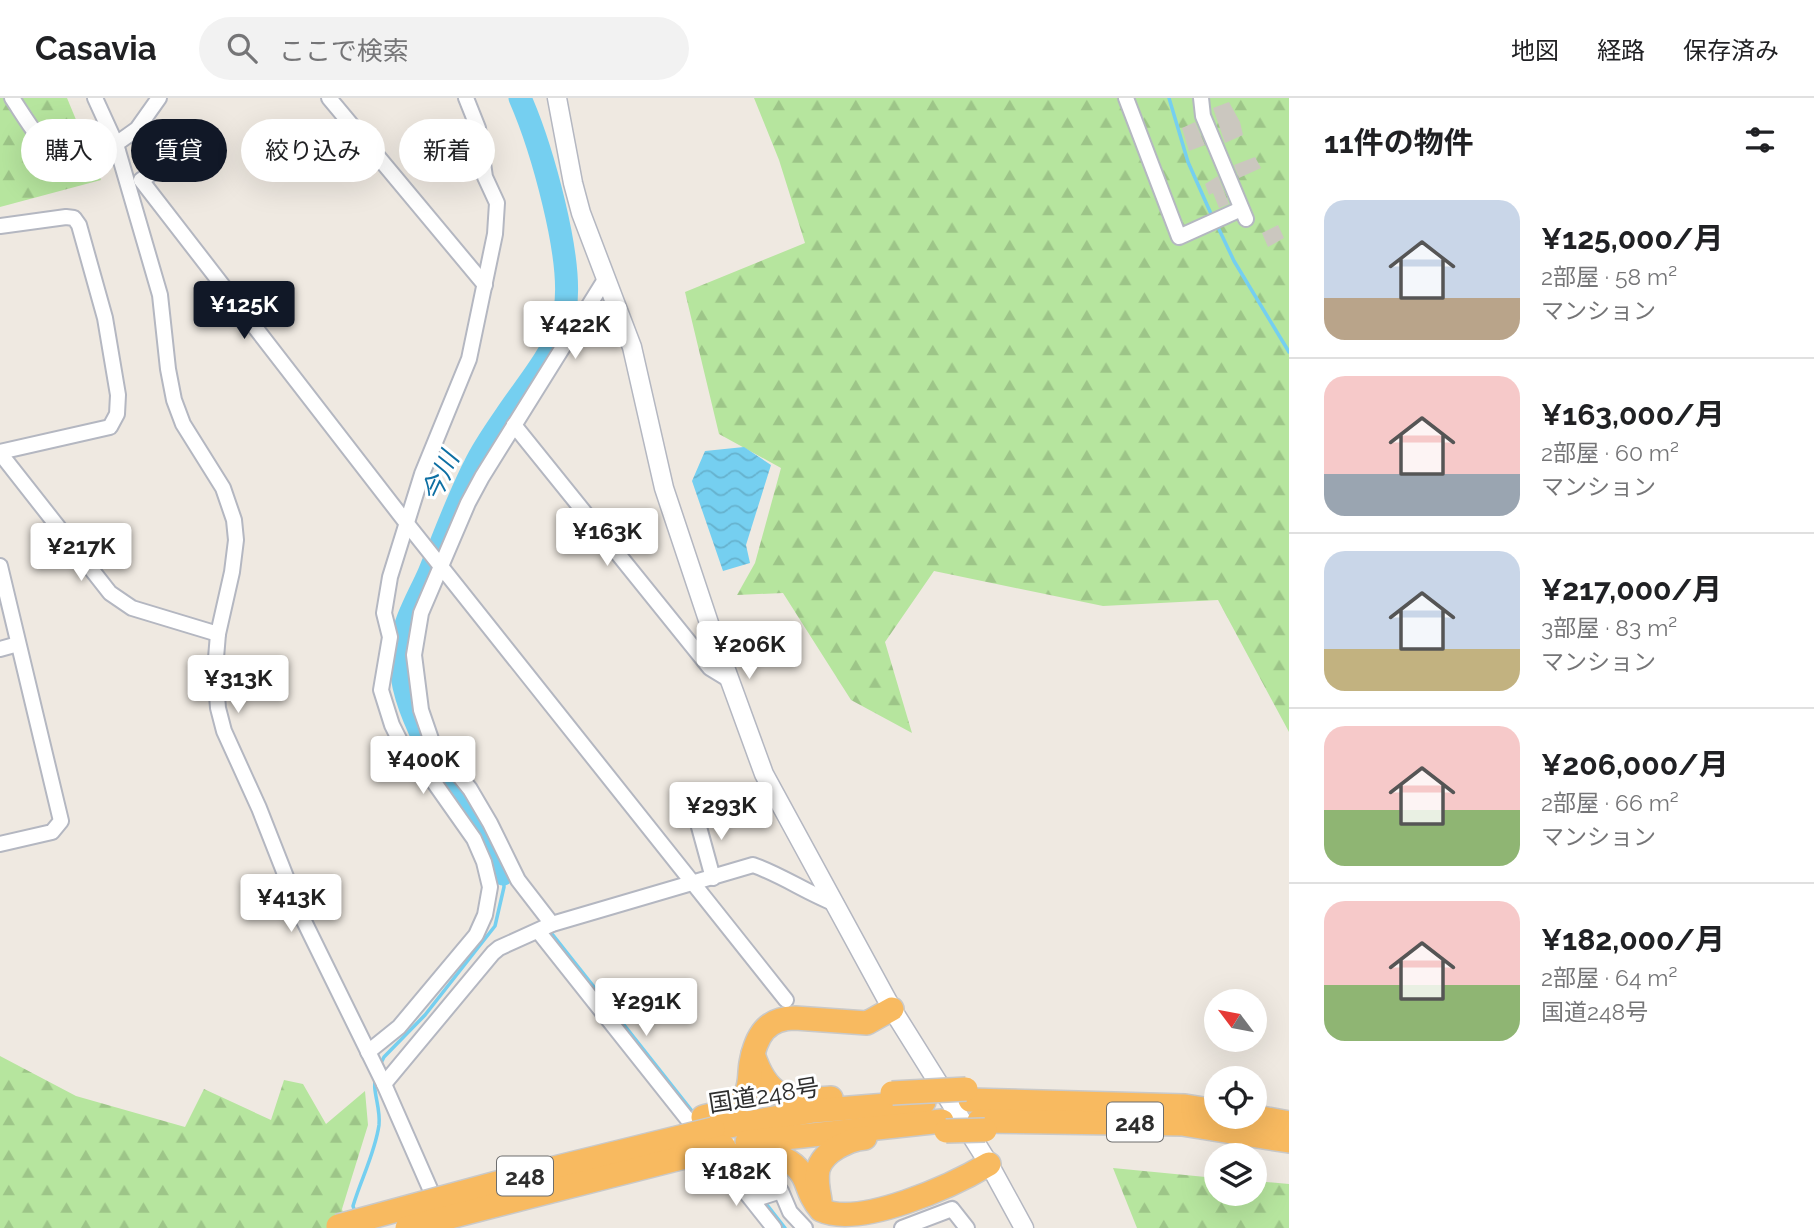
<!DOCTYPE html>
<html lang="ja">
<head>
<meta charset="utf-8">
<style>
  :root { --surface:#fff; --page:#f2f2f2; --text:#202124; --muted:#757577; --line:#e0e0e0; --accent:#111827 }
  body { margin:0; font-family:Raleway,"Noto Sans JP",sans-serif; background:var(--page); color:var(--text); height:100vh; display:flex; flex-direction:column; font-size:26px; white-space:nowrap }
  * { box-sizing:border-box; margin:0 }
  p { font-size:23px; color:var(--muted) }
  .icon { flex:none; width:38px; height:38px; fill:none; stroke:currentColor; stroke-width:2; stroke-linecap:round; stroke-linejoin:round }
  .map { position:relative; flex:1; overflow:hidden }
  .panel { display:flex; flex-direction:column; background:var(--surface); width:525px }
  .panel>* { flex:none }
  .top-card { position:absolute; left:21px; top:21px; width:665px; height:63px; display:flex; gap:14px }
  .needle { width:46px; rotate:302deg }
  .tools { position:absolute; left:1204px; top:891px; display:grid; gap:14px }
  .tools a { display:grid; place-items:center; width:63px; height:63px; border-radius:50%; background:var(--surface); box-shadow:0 7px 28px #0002; font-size:35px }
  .price { position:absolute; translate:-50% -60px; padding:0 16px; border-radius:7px; background:#fff; color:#222; font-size:23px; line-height:46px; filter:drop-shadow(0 2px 4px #0008) }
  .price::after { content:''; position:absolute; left:50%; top:42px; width:21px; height:16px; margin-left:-10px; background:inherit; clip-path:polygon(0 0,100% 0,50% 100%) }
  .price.active { background:var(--accent); color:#fff }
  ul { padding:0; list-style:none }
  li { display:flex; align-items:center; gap:21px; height:175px; padding:0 35px }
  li+li { border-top:2px solid var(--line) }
  li span { display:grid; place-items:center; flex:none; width:196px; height:140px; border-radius:21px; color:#555 }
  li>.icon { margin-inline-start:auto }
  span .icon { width:84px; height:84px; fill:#fffc; stroke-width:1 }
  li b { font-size:30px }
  h2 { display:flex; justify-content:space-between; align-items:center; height:84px; padding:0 35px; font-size:30px }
  .pill { padding:0 24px; border-radius:32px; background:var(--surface); box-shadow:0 7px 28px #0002; font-size:24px; line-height:63px }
  .pill.active { background:var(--accent); color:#fff }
  header { display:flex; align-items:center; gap:42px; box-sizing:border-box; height:98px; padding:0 35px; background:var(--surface); border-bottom:2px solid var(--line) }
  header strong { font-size:33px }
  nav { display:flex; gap:38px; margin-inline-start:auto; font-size:24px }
  .search { width:490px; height:63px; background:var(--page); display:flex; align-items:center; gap:18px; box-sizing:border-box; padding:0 24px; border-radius:38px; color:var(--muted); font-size:26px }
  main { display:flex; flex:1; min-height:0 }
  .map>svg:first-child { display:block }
</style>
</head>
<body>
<header>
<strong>Casavia</strong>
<div class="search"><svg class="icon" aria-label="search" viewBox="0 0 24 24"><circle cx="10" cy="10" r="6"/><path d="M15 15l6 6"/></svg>ここで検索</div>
<nav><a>地図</a><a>経路</a><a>保存済み</a></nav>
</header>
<main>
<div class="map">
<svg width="1289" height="1130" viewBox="0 0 1289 1130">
  <defs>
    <pattern id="forest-firs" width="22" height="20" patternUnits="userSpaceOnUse" patternTransform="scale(1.75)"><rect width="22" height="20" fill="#b6e59e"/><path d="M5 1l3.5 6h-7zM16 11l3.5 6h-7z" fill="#9dc588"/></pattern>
    <pattern id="water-waves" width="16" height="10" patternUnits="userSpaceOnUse" patternTransform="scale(1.75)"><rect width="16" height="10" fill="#75cff0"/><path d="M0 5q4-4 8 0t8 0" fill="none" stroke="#66b2ce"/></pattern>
  </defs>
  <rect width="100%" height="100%" fill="#efe9e1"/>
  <g fill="url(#forest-firs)">
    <polygon points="0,0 67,0 101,82 0,109"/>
    <polygon points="754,0 1289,0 1289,634 1218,502 1103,508 934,473 885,544 912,635 851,602 783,495 737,497 755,465 781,370 719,336 685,194 805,145 779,62"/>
    <polygon points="0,958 76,998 185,1029 204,991 271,1022 284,982 303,986 326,1026 365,993 368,1027 342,1111 347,1130 0,1130"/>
    <polygon points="1113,1070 1216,1080 1216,1096 1255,1096 1255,1083 1289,1086 1289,1130 1137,1130"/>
  </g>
  <polygon fill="url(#water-waves)" points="744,349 771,367 746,447 750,465 723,473 692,383 705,353"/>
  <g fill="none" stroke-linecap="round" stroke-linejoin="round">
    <g stroke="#75cff0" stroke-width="3.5">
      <polyline points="1169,0 1188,64 1212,118"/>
      <polyline points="1216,125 1234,163 1289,254"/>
      <polyline points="503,776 514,787"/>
      <polyline points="549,832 696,1018"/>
      <polyline points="380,967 384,959 425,917 495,828 504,789 503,776"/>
      <polyline points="736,1068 759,1097"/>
      <polyline points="764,1103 785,1130"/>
      <path d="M 355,1114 L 353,1108 C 361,1081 375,1055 379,1027 C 381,1009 371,991 376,977"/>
    </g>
    <path stroke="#75cff0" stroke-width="23" d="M 503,776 L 490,743 L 426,646 C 411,615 398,584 401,549 C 403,524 419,498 429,475 C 444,439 457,402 475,367 C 483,350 495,333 506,317 C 527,285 559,251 565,212 C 574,161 541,48 520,0"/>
  </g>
  <g fill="#cbc7bf">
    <polygon points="1229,4 1240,24 1243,37 1225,45 1213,10"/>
    <polygon points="1195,24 1205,47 1189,53 1182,30"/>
    <polygon points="1255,59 1261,70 1239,80 1234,67"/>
    <polygon points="1218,78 1229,106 1219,110 1213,95 1209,97 1205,86"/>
    <polygon points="1278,127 1284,140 1268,149 1262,135"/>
  </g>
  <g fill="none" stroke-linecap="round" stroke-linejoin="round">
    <defs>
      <g id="minor">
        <path d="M 12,0 C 43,47 56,77 118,54"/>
        <polyline points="95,0 116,46 160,197 168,271 174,302 183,326 223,390 234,422 236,442 232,474 218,536 215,572 218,610 224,633 259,710 301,817 384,986 438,1109"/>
        <polyline points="329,0 485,187"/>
        <polyline points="1126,0 1179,139 1241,111"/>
        <polyline points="1201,0 1203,18 1246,121"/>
        <polyline points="116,46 137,31 159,0"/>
        <polyline points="164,68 141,82 408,427 786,902"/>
        <polyline points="0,128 66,119 74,120 79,127 105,220 118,297 117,316 110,329 0,354"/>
        <polyline points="514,327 710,570 728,581"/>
        <polyline points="0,355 110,495 132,510 218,536"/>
        <polyline points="0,468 61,723 52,734 0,746"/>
        <polyline points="0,551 18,546"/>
        <polyline points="696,718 713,780"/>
        <polyline points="552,826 518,782 490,725 470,691 432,644 421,612 414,557 421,515 468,405 482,379 606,180"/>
        <polyline points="538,833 774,1130"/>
        <polyline points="368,954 399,929 476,837 485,817 490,789 484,764 474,741 431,680 403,649 392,627 381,592 390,539 384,515 390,479 422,376 469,261 495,136 497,105 485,79 478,30 466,0"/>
        <path d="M 384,986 L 493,855 L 499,850 L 552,826 L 753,767 C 782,777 807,795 836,806"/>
        <polyline points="753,1102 781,1093 790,1114 805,1130"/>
        <polyline points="902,1130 952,1111 967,1130"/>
      </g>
      <polyline id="tertiary" points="557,0 573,85 581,115 632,249 664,390 710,528 764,676 892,911 989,1066 1024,1130"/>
      <g id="trunk">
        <path d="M 753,956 C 768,1001 786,1003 831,1000"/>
        <polyline points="970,1002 1185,1008 1216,1013"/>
        <polyline points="1251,1018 1289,1025"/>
        <path d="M 703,1019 C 718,1015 737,1012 745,997 C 751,987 749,976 751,965 C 756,938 766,920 795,920 L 867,925 L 892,911"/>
        <polyline points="979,1023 1182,1026 1289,1043"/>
        <polyline points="713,1031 813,1013 924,1004"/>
        <polyline points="747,1044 942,1023"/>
        <path d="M 732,1058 C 761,1055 793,1052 806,1084 C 810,1095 813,1103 821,1112 C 860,1130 952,1088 989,1066"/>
        <path d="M 820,1102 C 815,1077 814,1063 838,1049 C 848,1044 854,1041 865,1040"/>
      </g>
    </defs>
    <use href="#minor" stroke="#b4b7c1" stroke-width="18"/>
    <use href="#tertiary" stroke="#b4b7c1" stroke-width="21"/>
    <use href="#trunk" stroke="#c9c9c9" stroke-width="26"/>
    <use href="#minor" stroke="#fff" stroke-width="14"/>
    <use href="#tertiary" stroke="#fff" stroke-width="18"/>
    <use href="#trunk" stroke="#f8ba60" stroke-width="23"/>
    <defs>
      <g id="trunk-bridge">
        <polyline points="892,995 966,991"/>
        <polyline points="946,1033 985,1032"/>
        <polyline points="338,1128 534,1075 713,1031"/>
        <polyline points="407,1130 724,1049"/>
      </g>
    </defs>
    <use href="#trunk-bridge" stroke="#c9c9c9" stroke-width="26" stroke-linecap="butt"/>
    <use href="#trunk-bridge" stroke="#f8ba60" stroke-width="23"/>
  </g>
  <g text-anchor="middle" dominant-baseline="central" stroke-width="6" stroke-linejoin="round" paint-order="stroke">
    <g fill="#fff" stroke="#6d6d6d" stroke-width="2">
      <rect x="1107" y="1004.5" width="56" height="39" rx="5"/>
      <rect x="497" y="1058.5" width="56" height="39" rx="5"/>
    </g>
    <g font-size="23" font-weight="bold" fill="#2e2e2e">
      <text x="1135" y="1024">248</text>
      <text x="525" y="1078">248</text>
    </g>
    <g font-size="24" fill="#2e2e2e" stroke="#fff">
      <text transform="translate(764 997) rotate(-9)">国道248号</text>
    </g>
    <g font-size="26" font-style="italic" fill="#0d6fa3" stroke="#fff">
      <text transform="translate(440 379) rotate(-65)">今川</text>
    </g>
  </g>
</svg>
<div class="tools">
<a><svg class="needle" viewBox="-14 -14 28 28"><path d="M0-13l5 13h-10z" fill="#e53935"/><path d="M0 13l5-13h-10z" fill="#757577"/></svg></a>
<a><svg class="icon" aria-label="locate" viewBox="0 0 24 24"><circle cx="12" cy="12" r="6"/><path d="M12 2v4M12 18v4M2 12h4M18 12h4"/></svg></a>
<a><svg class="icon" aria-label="layers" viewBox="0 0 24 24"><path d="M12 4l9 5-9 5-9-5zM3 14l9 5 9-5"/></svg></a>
</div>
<b class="price active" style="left:244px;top:243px">¥125K</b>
<b class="price" style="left:575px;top:263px">¥422K</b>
<b class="price" style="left:607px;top:470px">¥163K</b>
<b class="price" style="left:81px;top:485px">¥217K</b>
<b class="price" style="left:749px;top:583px">¥206K</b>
<b class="price" style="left:238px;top:617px">¥313K</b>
<b class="price" style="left:423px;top:698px">¥400K</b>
<b class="price" style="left:721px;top:744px">¥293K</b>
<b class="price" style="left:291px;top:836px">¥413K</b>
<b class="price" style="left:646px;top:940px">¥291K</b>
<b class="price" style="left:736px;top:1110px">¥182K</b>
<div class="top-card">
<a class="pill">購入</a>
<a class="pill active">賃貸</a>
<a class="pill">絞り込み</a>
<a class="pill">新着</a>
</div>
</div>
<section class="panel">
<h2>11件の物件<svg class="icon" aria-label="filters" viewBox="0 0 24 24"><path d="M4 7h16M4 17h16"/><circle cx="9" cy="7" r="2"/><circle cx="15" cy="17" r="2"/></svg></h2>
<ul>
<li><span style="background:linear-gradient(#c9d6e8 70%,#b9a48a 0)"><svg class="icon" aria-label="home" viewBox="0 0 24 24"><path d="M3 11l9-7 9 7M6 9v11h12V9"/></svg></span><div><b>¥125,000/月</b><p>2部屋 · 58 m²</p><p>マンション</p></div></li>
<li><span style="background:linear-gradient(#f6c9c9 70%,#9aa5b1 0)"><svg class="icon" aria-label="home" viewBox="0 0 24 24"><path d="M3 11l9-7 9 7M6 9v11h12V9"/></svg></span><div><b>¥163,000/月</b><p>2部屋 · 60 m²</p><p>マンション</p></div></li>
<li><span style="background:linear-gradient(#c9d6e8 70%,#c2b280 0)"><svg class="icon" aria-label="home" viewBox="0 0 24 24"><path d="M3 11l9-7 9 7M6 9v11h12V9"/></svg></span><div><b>¥217,000/月</b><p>3部屋 · 83 m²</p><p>マンション</p></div></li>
<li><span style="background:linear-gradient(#f6c9c9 60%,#8fb573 0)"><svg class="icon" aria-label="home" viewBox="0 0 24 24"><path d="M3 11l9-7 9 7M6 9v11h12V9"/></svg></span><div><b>¥206,000/月</b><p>2部屋 · 66 m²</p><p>マンション</p></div></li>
<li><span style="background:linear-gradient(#f6c9c9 60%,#8fb573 0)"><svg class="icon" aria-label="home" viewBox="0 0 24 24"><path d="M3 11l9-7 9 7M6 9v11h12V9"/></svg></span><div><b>¥182,000/月</b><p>2部屋 · 64 m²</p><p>国道248号</p></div></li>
</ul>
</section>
</main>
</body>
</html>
